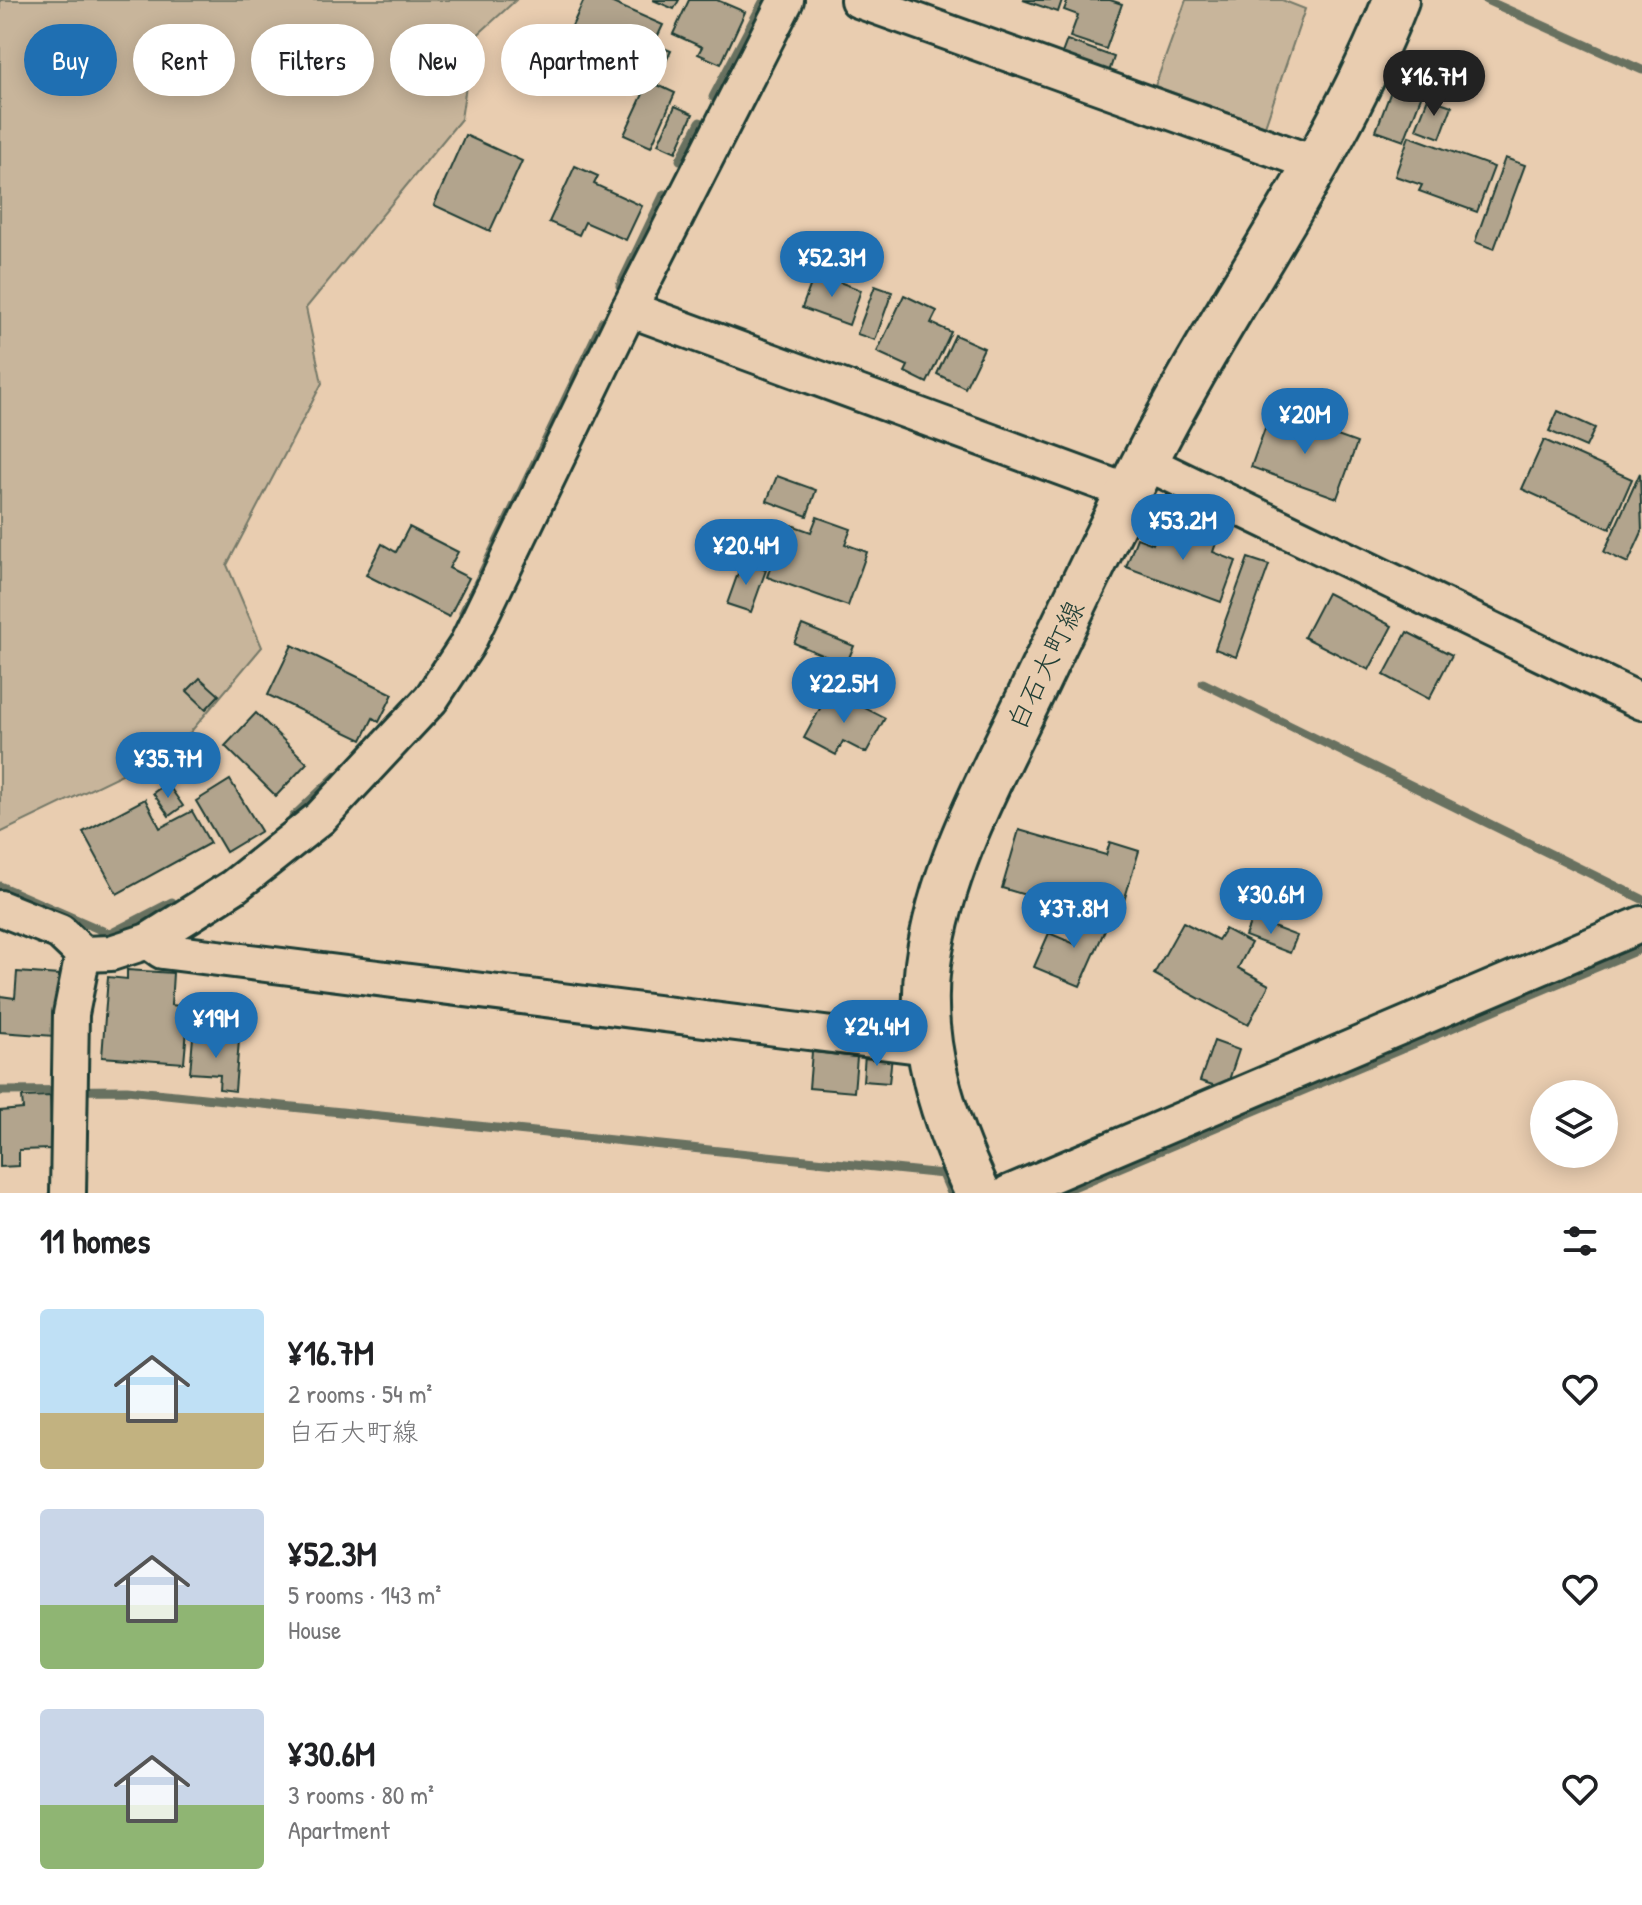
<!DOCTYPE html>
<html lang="en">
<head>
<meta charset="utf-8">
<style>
  :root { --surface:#fff; --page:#f2f2f2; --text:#202124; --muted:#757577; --accent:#1f6fb2 }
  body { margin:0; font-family:"Patrick Hand","Klee One",sans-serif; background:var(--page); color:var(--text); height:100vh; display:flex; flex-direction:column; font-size:30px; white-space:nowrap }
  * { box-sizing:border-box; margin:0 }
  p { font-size:26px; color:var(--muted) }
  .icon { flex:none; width:44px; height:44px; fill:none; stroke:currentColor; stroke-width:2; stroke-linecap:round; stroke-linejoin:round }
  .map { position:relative; height:1193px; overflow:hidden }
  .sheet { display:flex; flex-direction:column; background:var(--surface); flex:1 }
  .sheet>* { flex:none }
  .top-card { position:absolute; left:24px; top:24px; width:800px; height:72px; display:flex; gap:16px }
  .fabs { position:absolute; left:1530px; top:1080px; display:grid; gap:16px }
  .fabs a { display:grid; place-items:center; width:88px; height:88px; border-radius:50%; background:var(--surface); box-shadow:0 4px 20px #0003; font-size:40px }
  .price { position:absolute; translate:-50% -68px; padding:0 18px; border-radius:28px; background:var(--accent); color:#fff; font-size:26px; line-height:52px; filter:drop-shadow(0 2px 4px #0008) }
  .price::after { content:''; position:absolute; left:50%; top:48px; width:24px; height:18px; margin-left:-12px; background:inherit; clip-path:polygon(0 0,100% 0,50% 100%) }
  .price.active { background:#222; color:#fff }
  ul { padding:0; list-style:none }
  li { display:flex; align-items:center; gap:24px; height:200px; padding:0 40px }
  li span { display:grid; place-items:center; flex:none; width:224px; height:160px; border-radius:8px; color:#555 }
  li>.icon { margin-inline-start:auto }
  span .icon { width:96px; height:96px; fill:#fffc; stroke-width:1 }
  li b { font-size:34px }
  h2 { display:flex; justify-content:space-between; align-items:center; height:96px; padding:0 40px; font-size:34px }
  .pill { padding:0 28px; border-radius:36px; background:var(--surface); box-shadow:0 4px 20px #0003; font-size:28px; line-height:72px }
  .pill.active { background:var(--accent); color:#fff }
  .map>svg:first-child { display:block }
</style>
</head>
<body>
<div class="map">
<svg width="1642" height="1193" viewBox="0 0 1642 1193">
  <rect width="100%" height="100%" fill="#e9cdb0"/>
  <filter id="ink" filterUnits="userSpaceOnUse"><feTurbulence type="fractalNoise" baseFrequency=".0125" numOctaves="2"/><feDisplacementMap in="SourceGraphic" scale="16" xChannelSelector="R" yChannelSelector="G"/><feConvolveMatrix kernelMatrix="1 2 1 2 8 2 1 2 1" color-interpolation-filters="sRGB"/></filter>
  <g filter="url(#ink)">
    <g fill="#c8b59b" stroke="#747968" stroke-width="2">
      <polygon points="0,0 516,0 473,39 461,119 306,308 322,383 227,565 262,647 178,747 0,833"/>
      <polygon points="1186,0 1282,0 1305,9 1265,126 1155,86"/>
    </g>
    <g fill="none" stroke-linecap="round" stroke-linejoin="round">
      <g stroke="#687161" stroke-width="9">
        <polyline points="1486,0 1642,70"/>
        <polyline points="713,97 764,0"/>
        <polyline points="680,160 700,122"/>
        <polyline points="620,286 664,194"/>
        <polyline points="463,613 603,321"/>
        <polyline points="1203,683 1642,899"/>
        <polyline points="293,817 337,775"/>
        <polyline points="0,886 110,934 172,902"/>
        <polyline points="0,1091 127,1090 943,1174 951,1193"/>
        <polyline points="1059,1193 1642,948"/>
      </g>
    </g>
    <g fill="#b2a48d" stroke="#1f3d34" stroke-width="2">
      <polygon points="584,0 606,0 663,25 654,44 671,51 658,78 567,37"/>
      <polygon points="653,0 679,0 674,9"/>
      <polygon points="689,0 717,0 745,12 721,64 698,54 702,47 673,34"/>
      <polygon points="1023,0 1062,0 1058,12"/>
      <polygon points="1068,0 1110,0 1122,4 1106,49 1070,37 1078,15 1064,10"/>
      <polygon points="1067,40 1114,57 1108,75 1060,59"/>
      <polygon points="649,81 675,93 651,147 624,135"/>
      <polygon points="1394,83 1422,94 1404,141 1376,131"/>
      <polygon points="1428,98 1452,106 1440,138 1416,129"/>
      <polygon points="675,106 693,114 676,152 658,144"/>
      <polygon points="465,135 522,161 490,231 434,205"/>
      <polygon points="1409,136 1494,167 1477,212 1419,191 1422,185 1395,176"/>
      <polygon points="1505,158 1525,165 1494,249 1475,242"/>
      <polygon points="575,166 598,176 594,184 642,206 626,240 585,222 579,235 549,222"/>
      <polygon points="815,273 861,290 849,325 802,308"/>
      <polygon points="875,286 892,292 875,340 857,334"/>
      <polygon points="904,295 937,311 931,323 951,332 927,383 905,372 908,366 877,352"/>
      <polygon points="955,335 984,348 965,388 937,374"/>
      <polygon points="1558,411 1595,428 1586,447 1549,431"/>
      <polygon points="1268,420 1293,428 1296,421 1357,443 1337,498 1251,467"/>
      <polygon points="1544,440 1632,479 1610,529 1522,489"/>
      <polygon points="1640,473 1642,532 1628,563 1604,552"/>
      <polygon points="777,476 816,490 807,516 767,501"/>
      <polygon points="1168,492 1202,504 1196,521 1162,509"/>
      <polygon points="817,517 851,529 845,544 867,552 848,606 767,577 786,523 811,532"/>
      <polygon points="1160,523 1216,543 1213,552 1236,561 1221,602 1126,567 1137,538 1153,544"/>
      <polygon points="409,527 458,552 449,568 469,578 449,617 366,575 382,544 396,552"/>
      <polygon points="1248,558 1269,565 1236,657 1215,649"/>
      <polygon points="742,562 766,570 751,612 727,604"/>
      <polygon points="1327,593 1392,626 1369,670 1304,637"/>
      <polygon points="802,625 854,646 846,665 794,643"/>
      <polygon points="1407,632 1452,655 1429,699 1384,675"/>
      <polygon points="292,645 393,694 379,722 373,718 362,740 268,695"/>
      <polygon points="200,678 219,695 206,709 187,691"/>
      <polygon points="830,690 885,718 866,753 843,741 836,755 804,738"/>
      <polygon points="256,713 307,763 276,796 225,746"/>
      <polygon points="230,780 261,831 226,852 196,801"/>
      <polygon points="167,783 183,806 169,816 153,793"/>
      <polygon points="145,799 160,828 192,811 210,843 117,894 83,832"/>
      <polygon points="1019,830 1106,855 1110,842 1139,851 1121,911 1052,891 1049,902 1002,888"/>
      <polygon points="1091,907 1111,916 1080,986 1034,967 1049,933 1075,944"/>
      <polygon points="1252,919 1297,936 1290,953 1245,936"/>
      <polygon points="1183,922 1218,940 1225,929 1251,943 1238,968 1269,985 1248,1025 1154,974"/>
      <polygon points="127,970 173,973 171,1005 189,1007 184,1063 102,1057 108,977 127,979"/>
      <polygon points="17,972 59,975 54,1036 0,1032 0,996 15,998"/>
      <polygon points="193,1037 239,1040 235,1091 219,1089 220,1075 190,1073"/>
      <polygon points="1214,1041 1239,1050 1226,1089 1200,1081"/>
      <polygon points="812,1052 857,1057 854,1092 809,1088"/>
      <polygon points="865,1054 892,1056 889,1083 863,1081"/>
      <polygon points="50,1096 52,1149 19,1150 19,1166 0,1167 0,1111 23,1109 22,1097"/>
    </g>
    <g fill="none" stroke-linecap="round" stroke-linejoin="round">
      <defs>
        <g id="street">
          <polyline points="858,0 1316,164"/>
          <polyline points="629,309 1128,492"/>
          <polyline points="1145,462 1642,702"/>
          <polyline points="0,908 60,932 83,954 111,953 148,941 233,887 320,818 431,699 466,646 629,309 786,0"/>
          <polyline points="148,941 162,951 928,1047"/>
          <polyline points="68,1193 71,1014 83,954"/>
          <polyline points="1009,1193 1642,924"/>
        </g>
        <path id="secondary" d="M 978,1193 C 944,1122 918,1044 928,964 C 940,870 990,779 1031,694 C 1083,585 1134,476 1194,371 C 1264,249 1345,131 1396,0"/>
      </defs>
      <use href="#street" stroke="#1f3d34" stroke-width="40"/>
      <use href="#secondary" stroke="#1f3d34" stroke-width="50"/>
      <use href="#street" stroke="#e9cdb0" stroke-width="34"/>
      <use href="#secondary" stroke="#e9cdb0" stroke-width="44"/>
    </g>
  </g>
  <g text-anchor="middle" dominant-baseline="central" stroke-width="7" stroke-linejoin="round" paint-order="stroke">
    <g font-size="28" fill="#1f3d34" stroke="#e9cdb0">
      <text transform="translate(1045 665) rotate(-64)">白石大町線</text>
    </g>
  </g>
</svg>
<div class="fabs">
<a><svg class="icon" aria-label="layers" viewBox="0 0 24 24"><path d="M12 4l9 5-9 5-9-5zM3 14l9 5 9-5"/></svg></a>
</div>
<b class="price active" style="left:1434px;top:118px">¥16.7M</b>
<b class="price" style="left:832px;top:299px">¥52.3M</b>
<b class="price" style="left:1305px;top:456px">¥20M</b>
<b class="price" style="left:1183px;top:562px">¥53.2M</b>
<b class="price" style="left:746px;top:587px">¥20.4M</b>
<b class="price" style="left:844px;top:725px">¥22.5M</b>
<b class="price" style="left:168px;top:800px">¥35.7M</b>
<b class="price" style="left:1271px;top:936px">¥30.6M</b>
<b class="price" style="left:1074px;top:950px">¥37.8M</b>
<b class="price" style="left:216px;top:1060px">¥19M</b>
<b class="price" style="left:877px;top:1068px">¥24.4M</b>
<div class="top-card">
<a class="pill active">Buy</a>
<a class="pill">Rent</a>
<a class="pill">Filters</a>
<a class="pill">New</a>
<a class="pill">Apartment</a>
</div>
</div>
<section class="sheet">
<h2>11 homes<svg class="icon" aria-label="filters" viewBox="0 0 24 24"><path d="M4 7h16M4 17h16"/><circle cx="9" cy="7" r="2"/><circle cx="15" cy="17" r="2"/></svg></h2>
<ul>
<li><span style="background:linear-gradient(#bfe0f5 65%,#c2b280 0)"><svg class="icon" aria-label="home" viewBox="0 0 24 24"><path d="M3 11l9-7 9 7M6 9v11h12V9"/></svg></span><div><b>¥16.7M</b><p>2 rooms · 54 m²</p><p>白石大町線</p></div><svg class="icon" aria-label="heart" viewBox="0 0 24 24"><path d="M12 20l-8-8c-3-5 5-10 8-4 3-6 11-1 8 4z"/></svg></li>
<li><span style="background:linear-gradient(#c9d6e8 60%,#8fb573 0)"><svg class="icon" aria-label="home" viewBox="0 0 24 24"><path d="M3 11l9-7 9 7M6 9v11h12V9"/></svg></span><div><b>¥52.3M</b><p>5 rooms · 143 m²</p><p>House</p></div><svg class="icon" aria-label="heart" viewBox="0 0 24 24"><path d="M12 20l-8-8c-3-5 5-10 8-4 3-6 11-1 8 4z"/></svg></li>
<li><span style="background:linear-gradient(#c9d6e8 60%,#8fb573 0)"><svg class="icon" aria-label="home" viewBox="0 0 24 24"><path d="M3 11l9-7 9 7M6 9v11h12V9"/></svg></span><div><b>¥30.6M</b><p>3 rooms · 80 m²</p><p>Apartment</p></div><svg class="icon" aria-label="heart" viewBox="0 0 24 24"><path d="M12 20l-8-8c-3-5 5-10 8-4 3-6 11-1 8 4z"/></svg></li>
</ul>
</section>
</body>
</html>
